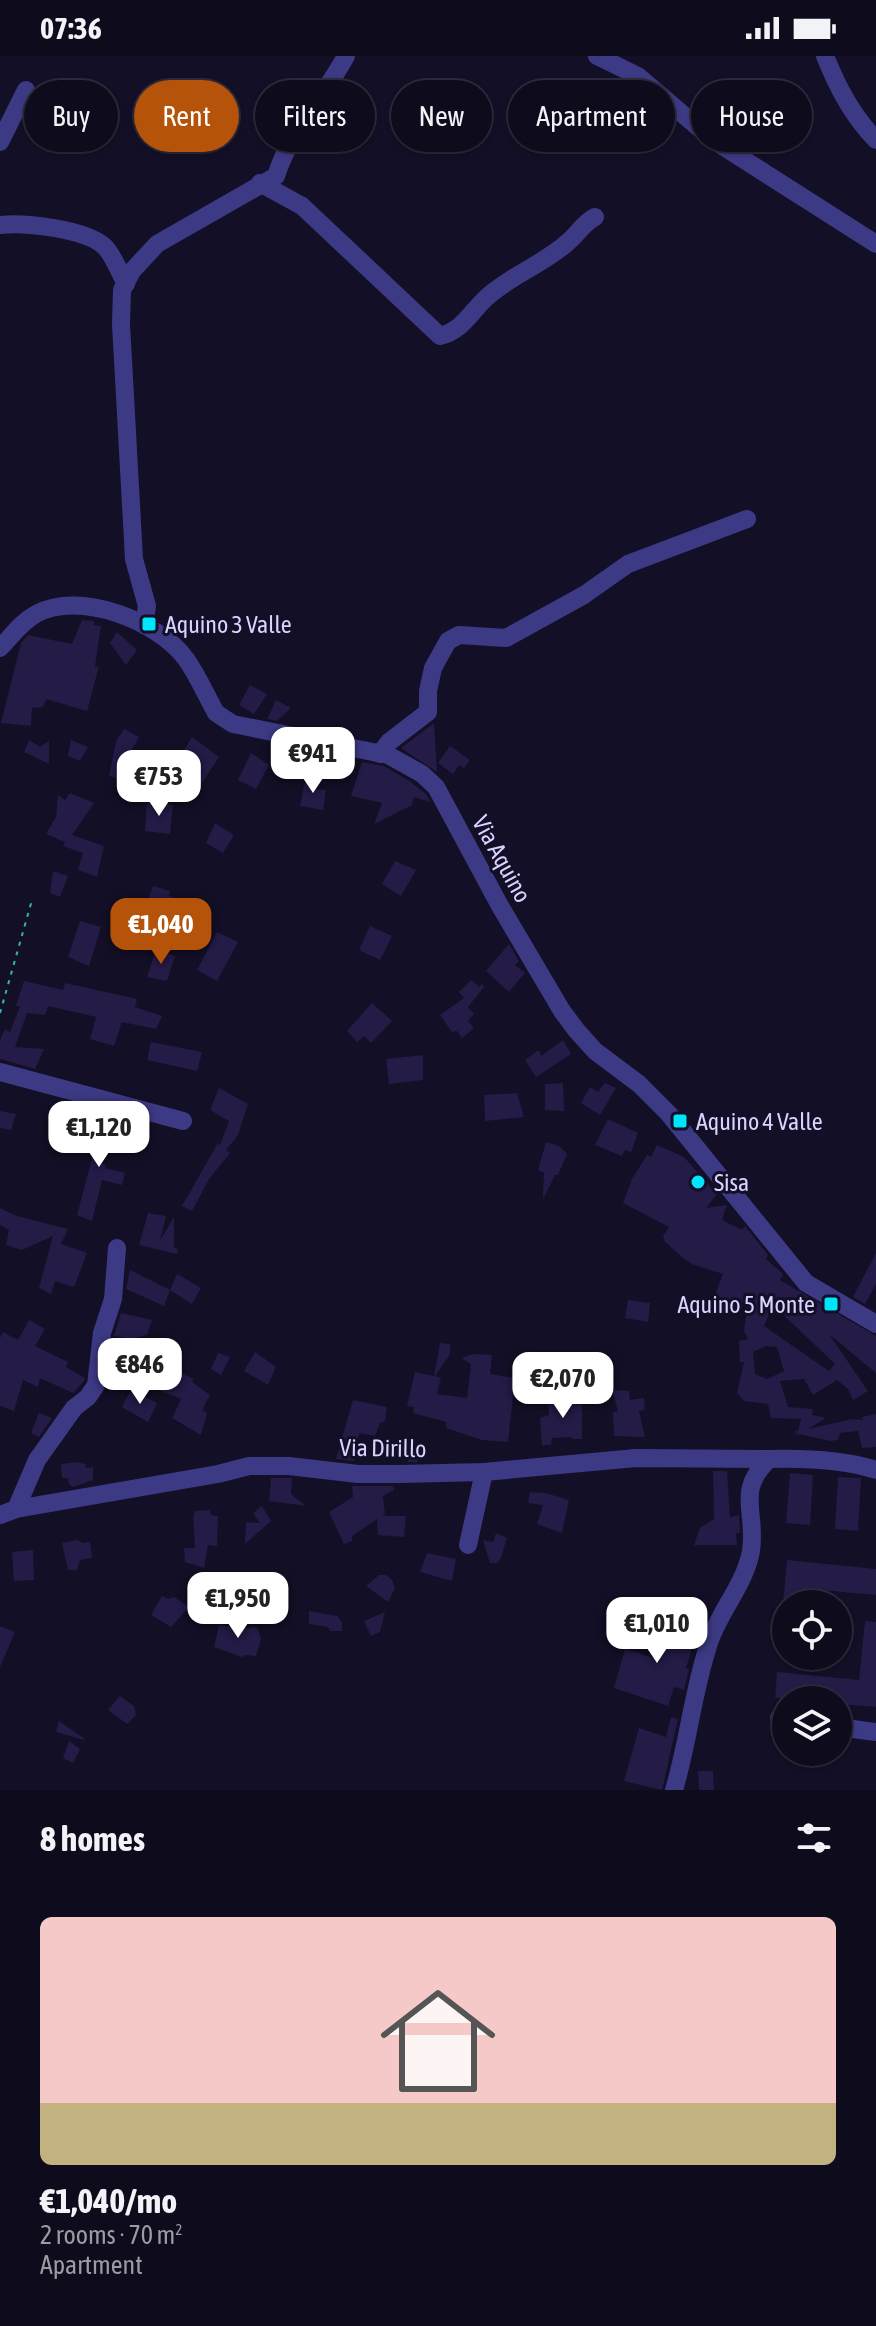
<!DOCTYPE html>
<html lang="en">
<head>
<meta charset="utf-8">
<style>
  :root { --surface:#0e0b1c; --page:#1c1929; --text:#f1f3f6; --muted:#9b9ba3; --line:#2e2b3b; --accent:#b45309 }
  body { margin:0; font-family:"Asap Condensed",sans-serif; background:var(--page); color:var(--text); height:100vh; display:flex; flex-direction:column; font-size:30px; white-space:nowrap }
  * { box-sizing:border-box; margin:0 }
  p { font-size:26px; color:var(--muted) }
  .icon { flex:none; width:44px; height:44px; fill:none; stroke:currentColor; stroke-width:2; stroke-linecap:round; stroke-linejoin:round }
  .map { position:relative; height:1734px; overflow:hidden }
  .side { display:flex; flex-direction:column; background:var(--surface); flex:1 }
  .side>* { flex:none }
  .banner { position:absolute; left:24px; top:24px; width:828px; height:72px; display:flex; gap:16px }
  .tools { position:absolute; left:772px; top:1534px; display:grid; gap:16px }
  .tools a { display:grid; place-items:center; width:80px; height:80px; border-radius:50%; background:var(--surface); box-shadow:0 2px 6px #0004,0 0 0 2px var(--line); font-size:40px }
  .price { position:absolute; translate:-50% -68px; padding:0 18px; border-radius:16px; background:#fff; color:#222; font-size:26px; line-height:52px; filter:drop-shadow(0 2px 4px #0008) }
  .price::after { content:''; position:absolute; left:50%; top:48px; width:24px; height:18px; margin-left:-12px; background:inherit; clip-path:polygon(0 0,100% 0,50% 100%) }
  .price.selected { background:var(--accent); color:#fff }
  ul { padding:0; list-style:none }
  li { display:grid; align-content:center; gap:16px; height:424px; padding:0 40px }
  li span { display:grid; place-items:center; height:248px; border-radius:12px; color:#555 }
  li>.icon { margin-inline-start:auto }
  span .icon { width:144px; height:144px; fill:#fffc; stroke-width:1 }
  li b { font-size:34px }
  h2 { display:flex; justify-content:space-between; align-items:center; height:96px; padding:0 40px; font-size:34px }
  .chip { padding:0 28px; border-radius:36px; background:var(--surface); box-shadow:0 2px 6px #0004,0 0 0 2px var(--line); font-size:28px; line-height:72px }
  .chip.selected { background:var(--accent); color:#fff }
  .status { display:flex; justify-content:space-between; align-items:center; height:56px; padding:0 40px; background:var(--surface); direction:ltr }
  .status svg { height:22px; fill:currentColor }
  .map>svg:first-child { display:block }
</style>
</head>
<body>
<div class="status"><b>07:36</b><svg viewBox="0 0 49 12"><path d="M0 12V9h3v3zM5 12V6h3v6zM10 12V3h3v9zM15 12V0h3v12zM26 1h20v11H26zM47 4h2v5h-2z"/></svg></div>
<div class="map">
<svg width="876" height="1734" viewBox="0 0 876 1734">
  <rect width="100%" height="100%" fill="#130f26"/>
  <g fill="#241b47" fill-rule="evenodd">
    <polygon points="82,564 94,565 94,569 101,570 95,611 99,610 87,655 46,643 43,651 32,652 31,670 1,667 21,587 28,579 72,588"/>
    <polygon points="117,576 137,594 126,609 110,587"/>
    <polygon points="250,629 267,638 254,658 239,649"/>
    <polygon points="276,644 291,652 277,665 267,663"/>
    <polygon points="434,667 437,716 401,692"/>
    <polygon points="124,673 139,681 128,701 155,710 148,731 109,720 116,685"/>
    <polygon points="192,681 219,701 202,727 175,709"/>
    <polygon points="29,684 40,691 49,685 49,708 24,696"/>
    <polygon points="71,684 88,691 80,705 68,700"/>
    <polygon points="450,690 470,704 464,712 459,709 453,718 438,707"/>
    <polygon points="251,697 269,709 256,733 238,724"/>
    <polygon points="362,706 384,710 409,725 426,738 430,746 414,741 412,749 374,768 382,747 351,740"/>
    <polygon points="306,720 318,722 317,733 326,734 323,754 300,750"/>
    <polygon points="70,737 94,747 72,779 104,790 97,821 78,814 83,797 63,790 65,786 46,778 56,761 58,739 65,744"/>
    <polygon points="147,746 173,749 170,778 145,775"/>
    <polygon points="215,767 234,779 223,797 206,787"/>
    <polygon points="395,805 416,814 401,840 382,828"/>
    <polygon points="53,815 68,820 60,841 50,837"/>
    <polygon points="153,830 170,835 169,840 180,844 174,863 145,852"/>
    <polygon points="80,865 101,871 89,910 68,901"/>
    <polygon points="370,870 392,880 380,904 359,894"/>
    <polygon points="217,876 238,886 217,925 197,914"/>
    <polygon points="509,888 519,905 515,909 525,917 509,936 486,915"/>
    <polygon points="156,893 175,900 167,925 147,921"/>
    <polygon points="471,924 479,931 482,928 484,931 468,951 474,958 468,965 474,972 462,982 457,975 452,976 440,959 464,942 459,936"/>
    <polygon points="24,925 63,934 65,927 137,943 135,951 162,960 156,973 122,966 114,990 90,983 96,961 48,950 45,959 27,957 15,991 44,993 35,1013 0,1003 0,984 5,973 10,976 20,950 16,950"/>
    <polygon points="372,947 392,965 371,987 364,980 357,986 347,975"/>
    <polygon points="563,984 571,998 536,1021 525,1004 539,994 541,1000"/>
    <polygon points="151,986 202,996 197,1015 147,1004"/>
    <polygon points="423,999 423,1024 389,1028 386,1003"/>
    <polygon points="563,1027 564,1055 545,1054 545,1028"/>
    <polygon points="605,1027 616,1032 600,1059 581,1047 590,1031 598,1036"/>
    <polygon points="219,1032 248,1048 238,1079 226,1094 230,1097 209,1123 192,1155 182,1150 218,1087 220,1089 229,1065 210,1054"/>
    <polygon points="517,1037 524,1061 485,1065 484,1039"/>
    <polygon points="0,1055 16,1058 11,1074 0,1072"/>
    <polygon points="608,1063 638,1077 631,1096 625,1094 622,1100 595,1089"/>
    <polygon points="94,1066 120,1072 117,1083 110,1083 103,1108 106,1109 105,1112 125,1117 122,1129 102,1124 92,1165 77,1159 95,1091 89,1088"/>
    <polygon points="546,1086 559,1090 567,1098 558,1119 555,1119 543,1143 544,1117 538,1114"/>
    <path d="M 657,1089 L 684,1101 L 717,1138 L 706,1152 L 727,1149 L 722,1164 L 742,1174 L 745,1170 L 768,1199 L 766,1203 L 783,1218 L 780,1224 L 876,1280 L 876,1317 L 829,1278 L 868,1335 L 853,1344 L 848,1333 L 837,1324 L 813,1339 L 804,1323 L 780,1325 L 788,1351 L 813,1353 L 812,1359 L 826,1362 L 808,1373 L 852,1363 L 863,1364 L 862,1361 L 876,1358 L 876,1391 L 862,1392 L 858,1375 L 840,1377 L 838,1384 L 830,1385 L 799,1378 L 796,1380 L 797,1377 L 793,1376 L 798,1375 L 801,1363 L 771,1362 L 768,1348 L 744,1345 L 737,1337 L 744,1306 L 740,1306 L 739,1285 L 748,1283 L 744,1275 L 748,1246 L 736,1249 L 715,1239 L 723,1218 L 692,1208 L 682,1201 L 665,1186 L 663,1180 L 669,1171 L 623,1147 L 632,1123 L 647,1099 L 651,1101 ZM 773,1249 L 835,1308 L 829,1315 L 764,1270 ZM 766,1290 L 777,1291 L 784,1315 L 767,1323 L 755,1318 L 753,1296 Z"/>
    <polygon points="0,1152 17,1160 68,1173 61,1188 87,1197 74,1231 55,1225 51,1238 39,1232 53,1180 22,1194 6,1189 9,1174 0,1169"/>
    <polygon points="148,1157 166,1160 160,1185 174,1161 174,1191 178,1193 177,1198 139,1189"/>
    <polygon points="876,1197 876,1228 865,1248 853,1241"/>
    <polygon points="130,1214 170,1234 177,1218 201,1232 192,1248 170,1234 164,1250 126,1233"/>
    <polygon points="628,1244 650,1247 648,1266 625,1262"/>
    <polygon points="121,1257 152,1264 147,1279 130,1283 114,1280"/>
    <polygon points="29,1264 45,1273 35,1290 68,1306 66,1311 85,1322 84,1325 73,1337 40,1322 38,1331 23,1324 14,1355 0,1350 0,1282 3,1276 18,1284"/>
    <polygon points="440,1287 450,1288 450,1298 435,1320 441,1322 437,1338 467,1342 471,1308 461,1302 473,1298 492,1299 490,1318 515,1322 508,1386 482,1384 446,1372 446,1366 413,1357 414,1351 407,1350 415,1316 434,1320"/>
    <polygon points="255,1296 276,1311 268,1329 244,1315"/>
    <polygon points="218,1297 230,1301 221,1319 211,1313"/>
    <polygon points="169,1312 194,1323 192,1326 210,1339 202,1354 207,1357 201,1379 172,1362 181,1343 158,1334"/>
    <polygon points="131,1334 157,1347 148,1366 122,1351"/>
    <polygon points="612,1334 629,1335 630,1344 644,1342 645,1354 639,1355 645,1381 614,1380 613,1356 618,1355"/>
    <polygon points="582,1340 582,1383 572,1383 571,1381 552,1382 551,1389 542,1389 540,1362 549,1359 548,1343"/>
    <polygon points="353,1344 387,1351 385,1365 380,1367 375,1380 359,1377 354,1405 336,1403"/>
    <polygon points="39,1357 52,1362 39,1381 31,1377"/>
    <polygon points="406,1390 421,1392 417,1406 408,1406 408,1402 404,1401"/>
    <polygon points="78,1406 85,1408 86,1412 93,1411 93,1424 73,1431 69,1428 68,1422 62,1422 61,1408"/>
    <polygon points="713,1415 727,1415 730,1461 739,1459 740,1477 736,1477 737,1489 694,1489 700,1472 714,1463"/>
    <polygon points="790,1417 813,1419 810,1469 786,1467"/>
    <polygon points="838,1421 861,1422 858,1475 835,1473"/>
    <polygon points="271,1422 292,1422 291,1438 306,1450 269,1445"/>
    <polygon points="352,1430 393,1430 394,1434 383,1440 385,1458 382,1460 406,1460 404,1481 378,1479 377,1463 352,1480 352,1485 344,1488 329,1456 353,1441"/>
    <polygon points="530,1436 546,1437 569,1444 562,1477 537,1468 543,1449 528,1447"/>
    <polygon points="262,1450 271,1465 245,1488 246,1466 260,1467 253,1457"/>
    <polygon points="210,1454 211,1459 218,1460 217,1490 208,1489 204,1512 185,1506 184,1492 195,1492 193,1461 195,1455"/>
    <polygon points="496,1477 507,1482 501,1502 497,1507 490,1507 483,1484 493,1486"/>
    <polygon points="77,1484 83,1487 90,1486 92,1502 80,1504 77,1514 68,1514 62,1487"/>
    <polygon points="33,1494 34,1524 14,1525 12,1496"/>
    <polygon points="427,1497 456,1503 452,1525 420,1516"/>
    <polygon points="787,1504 876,1513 876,1539 810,1533 809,1548 783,1548"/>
    <polygon points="379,1519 386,1519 392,1524 395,1532 388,1546 366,1530"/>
    <polygon points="162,1540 169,1543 174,1541 189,1551 171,1571 151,1559"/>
    <polygon points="309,1555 337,1560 342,1566 342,1575 330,1575 328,1571 309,1568"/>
    <polygon points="642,1555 695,1582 686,1612 689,1613 684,1634 674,1631 668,1650 614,1632 625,1593 657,1603 665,1580 637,1566"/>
    <polygon points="385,1556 380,1576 371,1580 364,1565"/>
    <polygon points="865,1565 876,1566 876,1651 838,1648 838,1644 775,1642 777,1616 859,1624"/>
    <polygon points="219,1569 249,1572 254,1570 258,1573 261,1583 256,1600 246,1599 242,1601 214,1591"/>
    <polygon points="0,1570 15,1576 0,1611"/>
    <polygon points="120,1640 134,1650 136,1659 127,1668 108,1654"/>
    <polygon points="671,1661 678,1663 662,1734 624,1725 639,1672 666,1681"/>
    <polygon points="59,1665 85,1683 84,1684 56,1676"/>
    <polygon points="69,1685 80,1693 73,1707 63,1702"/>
    <polygon points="698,1715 713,1715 714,1734 699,1734"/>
  </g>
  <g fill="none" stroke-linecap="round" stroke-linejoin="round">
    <polyline stroke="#2fb8b0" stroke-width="2" stroke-dasharray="4 6" stroke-linecap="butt" points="0,957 32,844"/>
    <g stroke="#3d3a85" stroke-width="18">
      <polyline points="597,0 638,20 713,84 876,188"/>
      <path d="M 825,0 C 838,32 852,59 876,84"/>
      <polyline points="0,86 26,34"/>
      <path d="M 260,127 L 302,150 L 440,280 C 462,275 470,257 486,242 C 511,219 544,208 568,186 C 579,177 582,168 595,161"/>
      <path d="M 0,169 C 24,166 85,173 104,190 C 113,198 119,216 126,228"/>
      <path d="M 144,569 L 147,550 L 134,503 L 121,268 L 122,234 L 132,215 L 157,188 L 276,120 C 290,75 324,41 346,0"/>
      <path d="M 0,592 C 12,580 20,567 36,558 C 80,534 158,565 186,603 C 198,620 206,639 216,657 L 233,668 L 388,699 L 422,718 L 436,731 L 500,850 L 562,955 L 577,975 L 595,995 L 639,1028 L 669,1058 L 806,1227 L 876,1268"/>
      <polyline points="380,698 389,686 428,656 428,635 433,612 448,585 459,579 506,582 584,539 628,508 747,463"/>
      <polyline points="0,1016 183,1065"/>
      <polyline points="16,1453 37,1404 74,1352 88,1341 96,1329 102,1277 113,1243 117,1192"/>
      <polyline points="0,1459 16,1453 218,1418 249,1410 289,1410 358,1418 400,1418 484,1416 636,1402 769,1403"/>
      <polyline points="468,1489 484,1416"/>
      <polyline points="779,1662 786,1663"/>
      <polyline points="838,1671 876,1676"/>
      <path d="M 674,1734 C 689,1684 693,1633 710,1584 C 721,1553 745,1528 751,1495 C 757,1455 735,1436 769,1403 C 804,1402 842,1403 876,1414"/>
    </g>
  </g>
  <g fill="#00e5ff" stroke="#130f26" stroke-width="3">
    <rect x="141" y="560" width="16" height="16" rx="4"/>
    <rect x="672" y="1057" width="16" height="16" rx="4"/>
    <circle cx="698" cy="1126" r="8"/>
    <rect x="823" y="1240" width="16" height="16" rx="4"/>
  </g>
  <g text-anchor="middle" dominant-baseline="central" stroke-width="6" stroke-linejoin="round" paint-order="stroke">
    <g font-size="24" fill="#d9d4ff" stroke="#130f26" text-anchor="start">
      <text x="165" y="568">Aquino 3 Valle</text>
      <text x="696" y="1065">Aquino 4 Valle</text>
      <text x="714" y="1126">Sisa</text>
      <text x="815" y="1248" text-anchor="end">Aquino 5 Monte</text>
    </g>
    <g font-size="24" fill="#d9d4ff" stroke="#130f26">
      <text transform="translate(502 803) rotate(61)">Via Aquino</text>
      <text transform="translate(383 1392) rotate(1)">Via Dirillo</text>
    </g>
  </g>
</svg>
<div class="tools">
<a><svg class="icon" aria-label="locate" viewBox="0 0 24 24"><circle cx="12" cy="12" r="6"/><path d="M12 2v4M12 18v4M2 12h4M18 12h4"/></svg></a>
<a><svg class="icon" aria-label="layers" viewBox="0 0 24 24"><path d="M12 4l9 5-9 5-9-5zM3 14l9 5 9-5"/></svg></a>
</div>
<b class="price" style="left:313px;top:739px">€941</b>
<b class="price" style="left:159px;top:762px">€753</b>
<b class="price selected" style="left:161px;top:910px">€1,040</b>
<b class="price" style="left:99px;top:1113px">€1,120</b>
<b class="price" style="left:140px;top:1350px">€846</b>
<b class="price" style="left:563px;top:1364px">€2,070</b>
<b class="price" style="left:238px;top:1584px">€1,950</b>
<b class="price" style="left:657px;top:1609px">€1,010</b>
<div class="banner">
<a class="chip">Buy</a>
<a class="chip selected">Rent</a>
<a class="chip">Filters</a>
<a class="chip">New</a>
<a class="chip">Apartment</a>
<a class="chip">House</a>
</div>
</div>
<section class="side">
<h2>8 homes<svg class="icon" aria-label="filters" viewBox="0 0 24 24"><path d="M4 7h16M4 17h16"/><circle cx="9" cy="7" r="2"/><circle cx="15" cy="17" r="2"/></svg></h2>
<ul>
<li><span style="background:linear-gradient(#f6c9c9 75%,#c2b280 0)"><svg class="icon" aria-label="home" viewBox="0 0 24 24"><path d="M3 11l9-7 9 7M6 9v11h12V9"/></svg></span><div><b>€1,040/mo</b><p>2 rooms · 70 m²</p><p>Apartment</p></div></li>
</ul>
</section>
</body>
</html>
